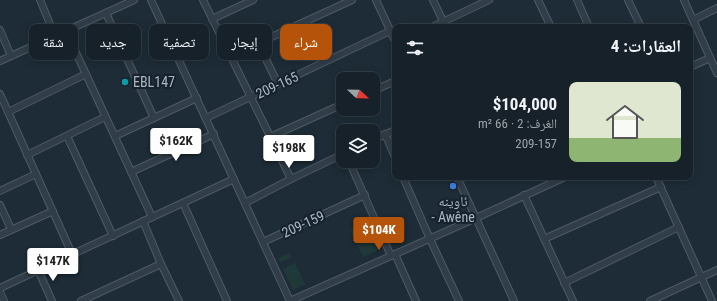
<!DOCTYPE html>
<html lang="ar">
<head>
<meta charset="utf-8">
<style>
  :root { --surface:#162129; --page:#232e35; --text:#f1f3f6; --muted:#9ea3a8; --line:#353e46; --accent:#b45309 }
  body { margin:0; font-family:"Roboto Condensed","Noto Naskh Arabic",sans-serif; background:var(--page); color:var(--text); direction:rtl; height:100vh; display:flex; flex-direction:column; font-size:15px; white-space:nowrap }
  * { box-sizing:border-box; margin:0 }
  p { font-size:13px; color:var(--muted) }
  .icon { flex:none; width:22px; height:22px; fill:none; stroke:currentColor; stroke-width:2; stroke-linecap:round; stroke-linejoin:round }
  .map { position:relative; flex:1; overflow:hidden; direction:ltr }
  .panel { position:absolute; left:392px; top:24px; width:301px; height:156px; display:flex; flex-direction:column; background:var(--surface); border-radius:8px; box-shadow:0 2px 10px #0003,0 0 0 1px var(--line); direction:rtl }
  .panel>* { flex:none }
  .hud { position:absolute; left:12px; top:24px; width:320px; height:36px; direction:rtl; display:flex; gap:8px }
  .needle { width:26px; rotate:112deg }
  .buttons { position:absolute; left:336px; top:72px; display:grid; gap:8px }
  .buttons a { display:grid; place-items:center; width:44px; height:44px; border-radius:8px; background:var(--surface); box-shadow:0 2px 10px #0003,0 0 0 1px var(--line); font-size:20px }
  .price { position:absolute; translate:-50% -34px; padding:0 9px; border-radius:4px; background:#fff; color:#222; font-size:13px; line-height:26px; filter:drop-shadow(0 1px 2px #0008) }
  .price::after { content:''; position:absolute; left:50%; top:24px; width:12px; height:9px; margin-left:-6px; background:inherit; clip-path:polygon(0 0,100% 0,50% 100%) }
  .price.selected { background:var(--accent); color:#fff }
  ul { padding:0; list-style:none }
  li { display:flex; align-items:center; gap:12px; height:100px; padding:0 12px }
  li span { display:grid; place-items:center; flex:none; width:112px; height:80px; border-radius:8px; color:#555 }
  li>.icon { margin-inline-start:auto }
  span .icon { width:48px; height:48px; fill:#fffc; stroke-width:1 }
  li b { font-size:17px }
  h2 { display:flex; justify-content:space-between; align-items:center; height:48px; padding:0 12px; font-size:17px }
  .tag { padding:0 14px; border-radius:8px; background:var(--surface); box-shadow:0 2px 10px #0003,0 0 0 1px var(--line); font-size:14px; line-height:36px }
  .tag.selected { background:var(--accent); color:#fff }
  .map>svg:first-child { display:block }
</style>
</head>
<body>
<div class="map">
<svg width="717" height="301" viewBox="0 0 717 301">
  <rect width="100%" height="100%" fill="#1d2c37"/>
  <g fill="#1f3838">
    <polygon points="369,221 380,249 363,257 350,230"/>
    <polygon points="290,253 292,257 280,263 278,258"/>
    <polygon points="295,263 305,284 293,290 283,269"/>
  </g>
  <g fill="none" stroke-linecap="round" stroke-linejoin="round">
    <defs>
      <g id="minor">
        <polyline points="40,0 55,36"/>
        <polyline points="151,0 290,301"/>
        <polyline points="203,0 291,179"/>
        <polyline points="376,0 395,41"/>
        <polyline points="433,0 443,21"/>
        <polyline points="538,0 551,27"/>
        <polyline points="577,0 589,27"/>
        <polyline points="628,0 641,27"/>
        <polyline points="684,0 717,73"/>
        <polyline points="106,13 154,118"/>
        <polyline points="212,19 253,0"/>
        <polyline points="693,20 717,8"/>
        <polyline points="432,27 489,0"/>
        <polyline points="0,30 11,56"/>
        <polyline points="66,31 152,217"/>
        <polyline points="258,43 278,84"/>
        <polyline points="230,56 352,0"/>
        <polyline points="0,61 134,0"/>
        <polyline points="690,67 710,58"/>
        <polyline points="373,91 395,81"/>
        <polyline points="0,94 72,254"/>
        <polyline points="8,112 86,74"/>
        <polyline points="206,118 390,31"/>
        <polyline points="385,134 395,157"/>
        <polyline points="67,136 113,236"/>
        <polyline points="115,136 197,98"/>
        <polyline points="270,137 343,104"/>
        <polyline points="373,140 395,130"/>
        <polyline points="27,155 105,117"/>
        <polyline points="349,161 391,256"/>
        <polyline points="131,172 214,134"/>
        <polyline points="403,177 430,239 459,301"/>
        <polyline points="457,177 514,301"/>
        <polyline points="656,177 712,301"/>
        <polyline points="0,191 36,174"/>
        <polyline points="524,195 573,301"/>
        <polyline points="183,203 227,301"/>
        <polyline points="245,203 291,179 343,154"/>
        <polyline points="0,205 11,229"/>
        <polyline points="143,221 161,264 179,301"/>
        <polyline points="0,235 53,211"/>
        <polyline points="544,239 661,187"/>
        <polyline points="263,242 365,195"/>
        <polyline points="395,254 416,301"/>
        <polyline points="38,270 52,301"/>
        <polyline points="564,283 679,227"/>
        <polyline points="0,288 234,179"/>
        <polyline points="0,292 4,301"/>
        <polyline points="81,301 161,264"/>
        <polyline points="290,301 476,218 565,177"/>
        <polyline points="650,301 717,270"/>
      </g>
    </defs>
    <use href="#minor" stroke="#4e5b66" stroke-width="8"/>
    <use href="#minor" stroke="#313d48" stroke-width="6"/>
  </g>
  <circle fill="#0f9aa8" stroke="#17222c" stroke-width="1.5" cx="125" cy="82" r="4"/>
  <circle fill="#3f7fe0" stroke="#17222c" stroke-width="1.5" cx="453" cy="186" r="4"/>
  <g text-anchor="middle" dominant-baseline="central" stroke-width="4" stroke-linejoin="round" paint-order="stroke">
    <g font-size="14" fill="#aab8c5" stroke="#17222c" text-anchor="start">
      <text x="133" y="82">EBL147</text>
      <text x="453" y="201" text-anchor="middle">ئاوینە<tspan x="453" dy="16">- Awêne</tspan></text>
    </g>
    <g font-size="14" fill="#aab8c5" stroke="#17222c">
      <text transform="translate(277 85) rotate(-25)">209-165</text>
      <text transform="translate(303 224) rotate(-25)">209-159</text>
    </g>
  </g>
</svg>
<div class="buttons">
<a><svg class="needle" viewBox="-14 -14 28 28"><path d="M0-13l5 13h-10z" fill="#e53935"/><path d="M0 13l5-13h-10z" fill="#9ea3a8"/></svg></a>
<a><svg class="icon" aria-label="layers" viewBox="0 0 24 24"><path d="M12 4l9 5-9 5-9-5zM3 14l9 5 9-5"/></svg></a>
</div>
<b class="price" style="left:176px;top:162px">$162K</b>
<b class="price" style="left:289px;top:169px">$198K</b>
<b class="price selected" style="left:379px;top:251px">$104K</b>
<b class="price" style="left:53px;top:282px">$147K</b>
<div class="hud">
<a class="tag selected">شراء</a>
<a class="tag">إيجار</a>
<a class="tag">تصفية</a>
<a class="tag">جديد</a>
<a class="tag">شقة</a>
</div>
<section class="panel">
<h2>العقارات: 4<svg class="icon" aria-label="filters" viewBox="0 0 24 24"><path d="M4 7h16M4 17h16"/><circle cx="9" cy="7" r="2"/><circle cx="15" cy="17" r="2"/></svg></h2>
<ul>
<li><span style="background:linear-gradient(#dfe7d0 70%,#8fb573 0)"><svg class="icon" aria-label="home" viewBox="0 0 24 24"><path d="M3 11l9-7 9 7M6 9v11h12V9"/></svg></span><div><b>$104,000</b><p>الغرف: 2 · 66 m²</p><p>209-157</p></div></li>
</ul>
</section>
</div>
</body>
</html>
